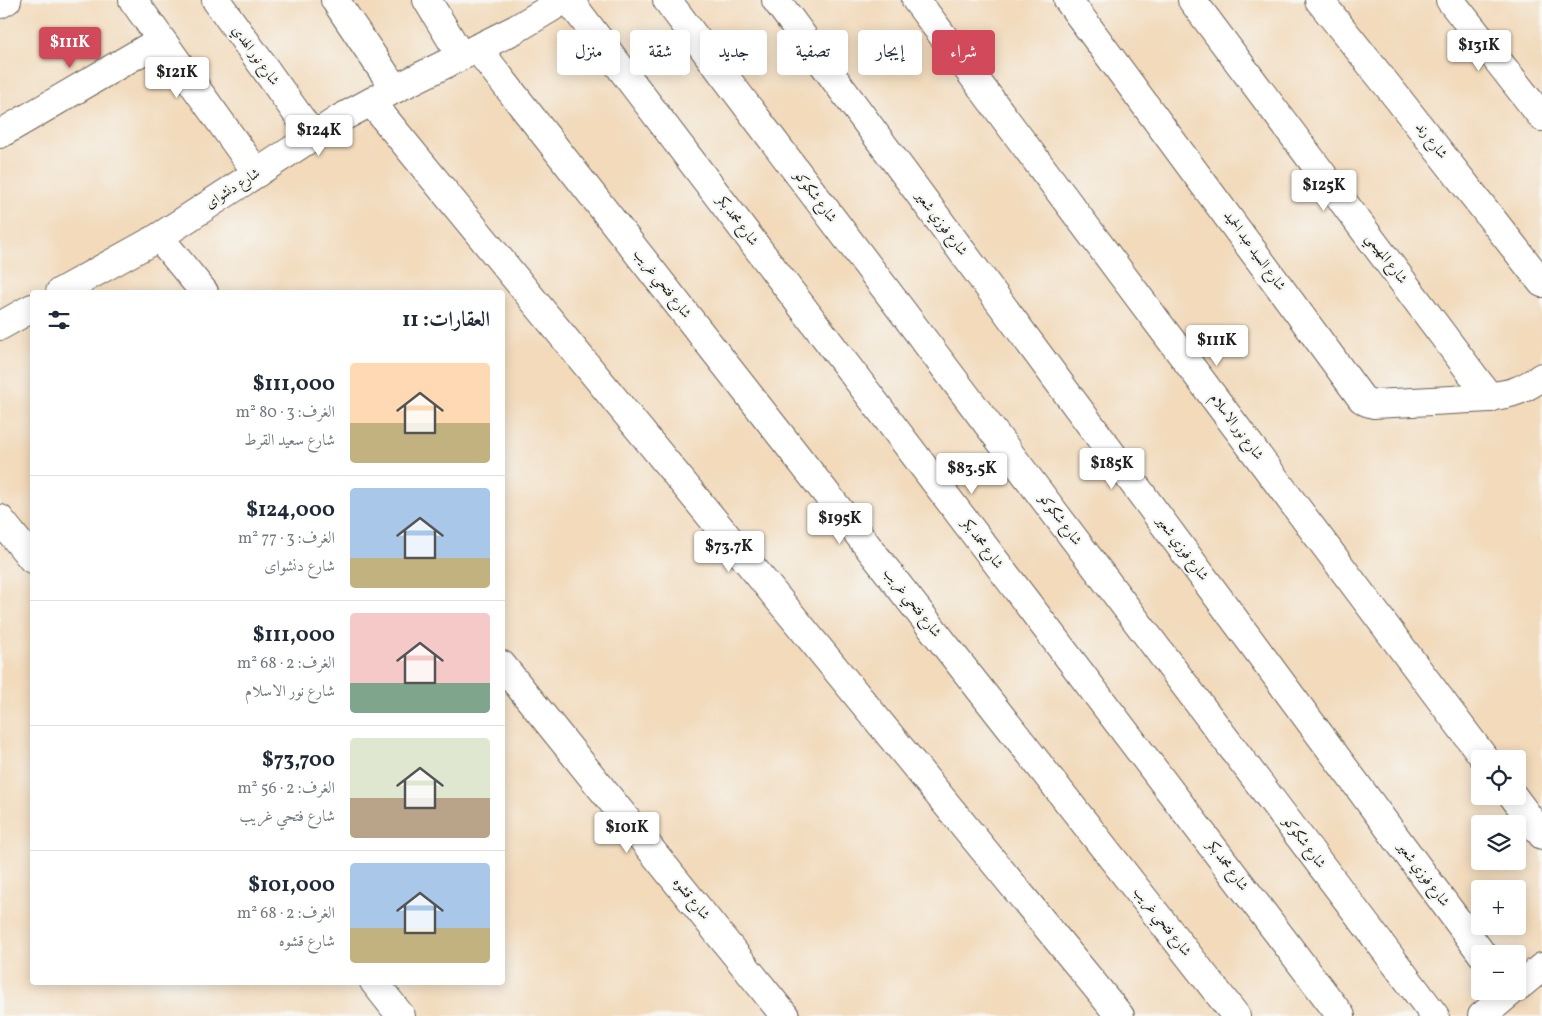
<!DOCTYPE html>
<html lang="ar">
<head>
<meta charset="utf-8">
<style>
  :root { --surface:#fff; --page:#f2f2f3; --text:#1f2937; --muted:#747a83; --line:#e0e1e3; --accent:#d1495b }
  body { margin:0; font-family:Vollkorn,Amiri,serif; background:var(--page); color:var(--text); direction:rtl; height:100vh; display:flex; flex-direction:column; font-size:19px; white-space:nowrap }
  * { box-sizing:border-box; margin:0 }
  p { font-size:16px; color:var(--muted) }
  .icon { flex:none; width:28px; height:28px; fill:none; stroke:currentColor; stroke-width:2; stroke-linecap:round; stroke-linejoin:round }
  .map { position:relative; flex:1; overflow:hidden; direction:ltr }
  .panel { position:absolute; left:30px; top:290px; width:475px; height:695px; display:flex; flex-direction:column; background:var(--surface); border-radius:5px; box-shadow:0 2px 12px #0003; direction:rtl }
  .panel>* { flex:none }
  .hud { position:absolute; left:520px; top:30px; width:475px; height:45px; direction:rtl; display:flex; gap:10px }
  .fabs { position:absolute; left:1471px; top:750px; display:grid; gap:10px }
  .fabs a { display:grid; place-items:center; width:55px; height:55px; border-radius:5px; background:var(--surface); box-shadow:0 2px 12px #0003; font-size:25px }
  .price { position:absolute; translate:-50% -42px; padding:0 11px; border-radius:5px; background:#fff; color:#222; font-size:16px; line-height:32px; filter:drop-shadow(0 1px 2px #0008) }
  .price::after { content:''; position:absolute; left:50%; top:30px; width:15px; height:11px; margin-left:-8px; background:inherit; clip-path:polygon(0 0,100% 0,50% 100%) }
  .price.selected { background:var(--accent); color:#fff }
  ul { padding:0; list-style:none }
  li { display:flex; align-items:center; gap:15px; height:125px; padding:0 15px }
  li+li { border-top:1px solid var(--line) }
  li span { display:grid; place-items:center; flex:none; width:140px; height:100px; border-radius:5px; color:#555 }
  li>.icon { margin-inline-start:auto }
  span .icon { width:60px; height:60px; fill:#fffc; stroke-width:1 }
  li b { font-size:21px }
  h2 { display:flex; justify-content:space-between; align-items:center; height:60px; padding:0 15px; font-size:21px }
  .chip { padding:0 18px; border-radius:5px; background:var(--surface); box-shadow:0 2px 12px #0003; font-size:18px; line-height:45px }
  .chip.selected { background:var(--accent); color:#fff }
  .map>svg:first-child { display:block }
</style>
</head>
<body>
<div class="map">
<svg width="1542" height="1016" viewBox="0 0 1542 1016">
  <rect width="100%" height="100%" fill="#f6f6f2"/>
  <filter id="ink" filterUnits="userSpaceOnUse"><feTurbulence type="fractalNoise" baseFrequency=".02" numOctaves="2"/><feDisplacementMap in="SourceGraphic" scale="10" xChannelSelector="R" yChannelSelector="G"/><feConvolveMatrix kernelMatrix="1 2 1 2 8 2 1 2 1" color-interpolation-filters="sRGB"/></filter>
  <filter id="wash" filterUnits="userSpaceOnUse"><feTurbulence type="fractalNoise" baseFrequency=".0096" numOctaves="4" result="noise"/><feDisplacementMap in="SourceGraphic" scale="20" xChannelSelector="R" yChannelSelector="G"/><feGaussianBlur stdDeviation="1.12" result="paint"/><feColorMatrix in="noise" values="0 0 0 0 0 0 0 0 0 0 0 0 0 0 0 0 0 1.4 0 .05"/><feComposite in="paint" operator="in"/></filter>
  <g filter="url(#wash)">
    <rect width="100%" height="100%" fill="#f2dabb"/>
  </g>
  <g filter="url(#ink)">
    <g fill="none" stroke-linecap="round" stroke-linejoin="round">
      <defs>
        <g id="minor">
          <polyline points="133,0 257,173"/>
          <polyline points="216,0 313,136"/>
          <polyline points="335,0 395,89"/>
          <polyline points="427,0 461,56"/>
          <polyline points="569,0 1341,1016"/>
          <polyline points="667,0 1435,1016"/>
          <polyline points="776,0 1482,954"/>
          <polyline points="916,0 1485,759"/>
          <path d="M 1068,0 L 1362,399 L 1367,402 L 1374,404 L 1490,398 L 1492,396 C 1513,394 1524,389 1542,377"/>
          <polyline points="1192,0 1490,398"/>
          <polyline points="1319,0 1399,100 1542,283"/>
          <polyline points="1450,0 1542,117"/>
          <polyline points="0,4 7,0"/>
          <polyline points="477,48 1236,1016"/>
          <polyline points="371,102 1120,1016"/>
          <polyline points="0,134 161,40"/>
          <polyline points="159,237 204,292"/>
          <polyline points="60,292 159,237 341,118 395,89 516,29 564,0"/>
          <polyline points="0,326 32,308"/>
          <polyline points="0,519 32,559"/>
          <polyline points="502,665 785,1016"/>
          <polyline points="1513,796 1542,835"/>
          <polyline points="374,982 401,1016"/>
          <polyline points="1518,987 1542,967"/>
          <polyline points="1482,1016 1512,991"/>
        </g>
      </defs>
      <use href="#minor" stroke="#675e54" stroke-width="30"/>
      <use href="#minor" stroke="#fff" stroke-width="28"/>
    </g>
  </g>
  <g text-anchor="middle" dominant-baseline="central" stroke-width="4.5" stroke-linejoin="round" paint-order="stroke">
    <g font-size="14" fill="#1c1c1c" stroke="#f6f6f2">
      <text transform="translate(255 56) rotate(54)">شارع نور الهدي</text>
      <text transform="translate(1431 141) rotate(52)">شارع رند</text>
      <text transform="translate(233 189) rotate(-33)">شارع دنشواى</text>
      <text transform="translate(815 197) rotate(53)">شارع شكوكو</text>
      <text transform="translate(737 221) rotate(53)">شارع محمد بكر</text>
      <text transform="translate(941 224) rotate(53)">شارع فوزي شعير</text>
      <text transform="translate(1254 251) rotate(54)">شارع السيد عبد الحميد</text>
      <text transform="translate(1386 259) rotate(53)">شارع المهيمي</text>
      <text transform="translate(662 284) rotate(52)">شارع فتحي غريب</text>
      <text transform="translate(1236 427) rotate(53)">شارع نور الاسلام</text>
      <text transform="translate(1060 520) rotate(53)">شارع شكوكو</text>
      <text transform="translate(982 544) rotate(53)">شارع محمد بكر</text>
      <text transform="translate(1182 549) rotate(53)">شارع فوزي شعير</text>
      <text transform="translate(912 603) rotate(52)">شارع فتحي غريب</text>
      <text transform="translate(1304 843) rotate(53)">شارع شكوكو</text>
      <text transform="translate(1227 866) rotate(53)">شارع محمد بكر</text>
      <text transform="translate(1423 875) rotate(53)">شارع فوزي شعير</text>
      <text transform="translate(691 899) rotate(51)">شارع قشوه</text>
      <text transform="translate(1162 922) rotate(52)">شارع فتحي غريب</text>
    </g>
  </g>
</svg>
<div class="fabs">
<a><svg class="icon" aria-label="locate" viewBox="0 0 24 24"><circle cx="12" cy="12" r="6"/><path d="M12 2v4M12 18v4M2 12h4M18 12h4"/></svg></a>
<a><svg class="icon" aria-label="layers" viewBox="0 0 24 24"><path d="M12 4l9 5-9 5-9-5zM3 14l9 5 9-5"/></svg></a>
<a>+</a>
<a>−</a>
</div>
<b class="price selected" style="left:70px;top:69px">$111K</b>
<b class="price" style="left:1479px;top:72px">$131K</b>
<b class="price" style="left:177px;top:99px">$121K</b>
<b class="price" style="left:319px;top:157px">$124K</b>
<b class="price" style="left:1324px;top:212px">$125K</b>
<b class="price" style="left:1217px;top:367px">$111K</b>
<b class="price" style="left:1112px;top:490px">$185K</b>
<b class="price" style="left:972px;top:495px">$83.5K</b>
<b class="price" style="left:840px;top:545px">$195K</b>
<b class="price" style="left:729px;top:573px">$73.7K</b>
<b class="price" style="left:627px;top:854px">$101K</b>
<div class="hud">
<a class="chip selected">شراء</a>
<a class="chip">إيجار</a>
<a class="chip">تصفية</a>
<a class="chip">جديد</a>
<a class="chip">شقة</a>
<a class="chip">منزل</a>
</div>
<section class="panel">
<h2>العقارات: 11<svg class="icon" aria-label="filters" viewBox="0 0 24 24"><path d="M4 7h16M4 17h16"/><circle cx="9" cy="7" r="2"/><circle cx="15" cy="17" r="2"/></svg></h2>
<ul>
<li><span style="background:linear-gradient(#ffd9b3 60%,#c2b280 0)"><svg class="icon" aria-label="home" viewBox="0 0 24 24"><path d="M3 11l9-7 9 7M6 9v11h12V9"/></svg></span><div><b>$111,000</b><p>الغرف: 3 · 80 m²</p><p>شارع سعيد القرط</p></div></li>
<li><span style="background:linear-gradient(#a9c7e8 70%,#c2b280 0)"><svg class="icon" aria-label="home" viewBox="0 0 24 24"><path d="M3 11l9-7 9 7M6 9v11h12V9"/></svg></span><div><b>$124,000</b><p>الغرف: 3 · 77 m²</p><p>شارع دنشواى</p></div></li>
<li><span style="background:linear-gradient(#f6c9c9 70%,#7fa58c 0)"><svg class="icon" aria-label="home" viewBox="0 0 24 24"><path d="M3 11l9-7 9 7M6 9v11h12V9"/></svg></span><div><b>$111,000</b><p>الغرف: 2 · 68 m²</p><p>شارع نور الاسلام</p></div></li>
<li><span style="background:linear-gradient(#dfe7d0 60%,#b9a48a 0)"><svg class="icon" aria-label="home" viewBox="0 0 24 24"><path d="M3 11l9-7 9 7M6 9v11h12V9"/></svg></span><div><b>$73,700</b><p>الغرف: 2 · 56 m²</p><p>شارع فتحي غريب</p></div></li>
<li><span style="background:linear-gradient(#a9c7e8 65%,#c2b280 0)"><svg class="icon" aria-label="home" viewBox="0 0 24 24"><path d="M3 11l9-7 9 7M6 9v11h12V9"/></svg></span><div><b>$101,000</b><p>الغرف: 2 · 68 m²</p><p>شارع قشوه</p></div></li>
</ul>
</section>
</div>
</body>
</html>
